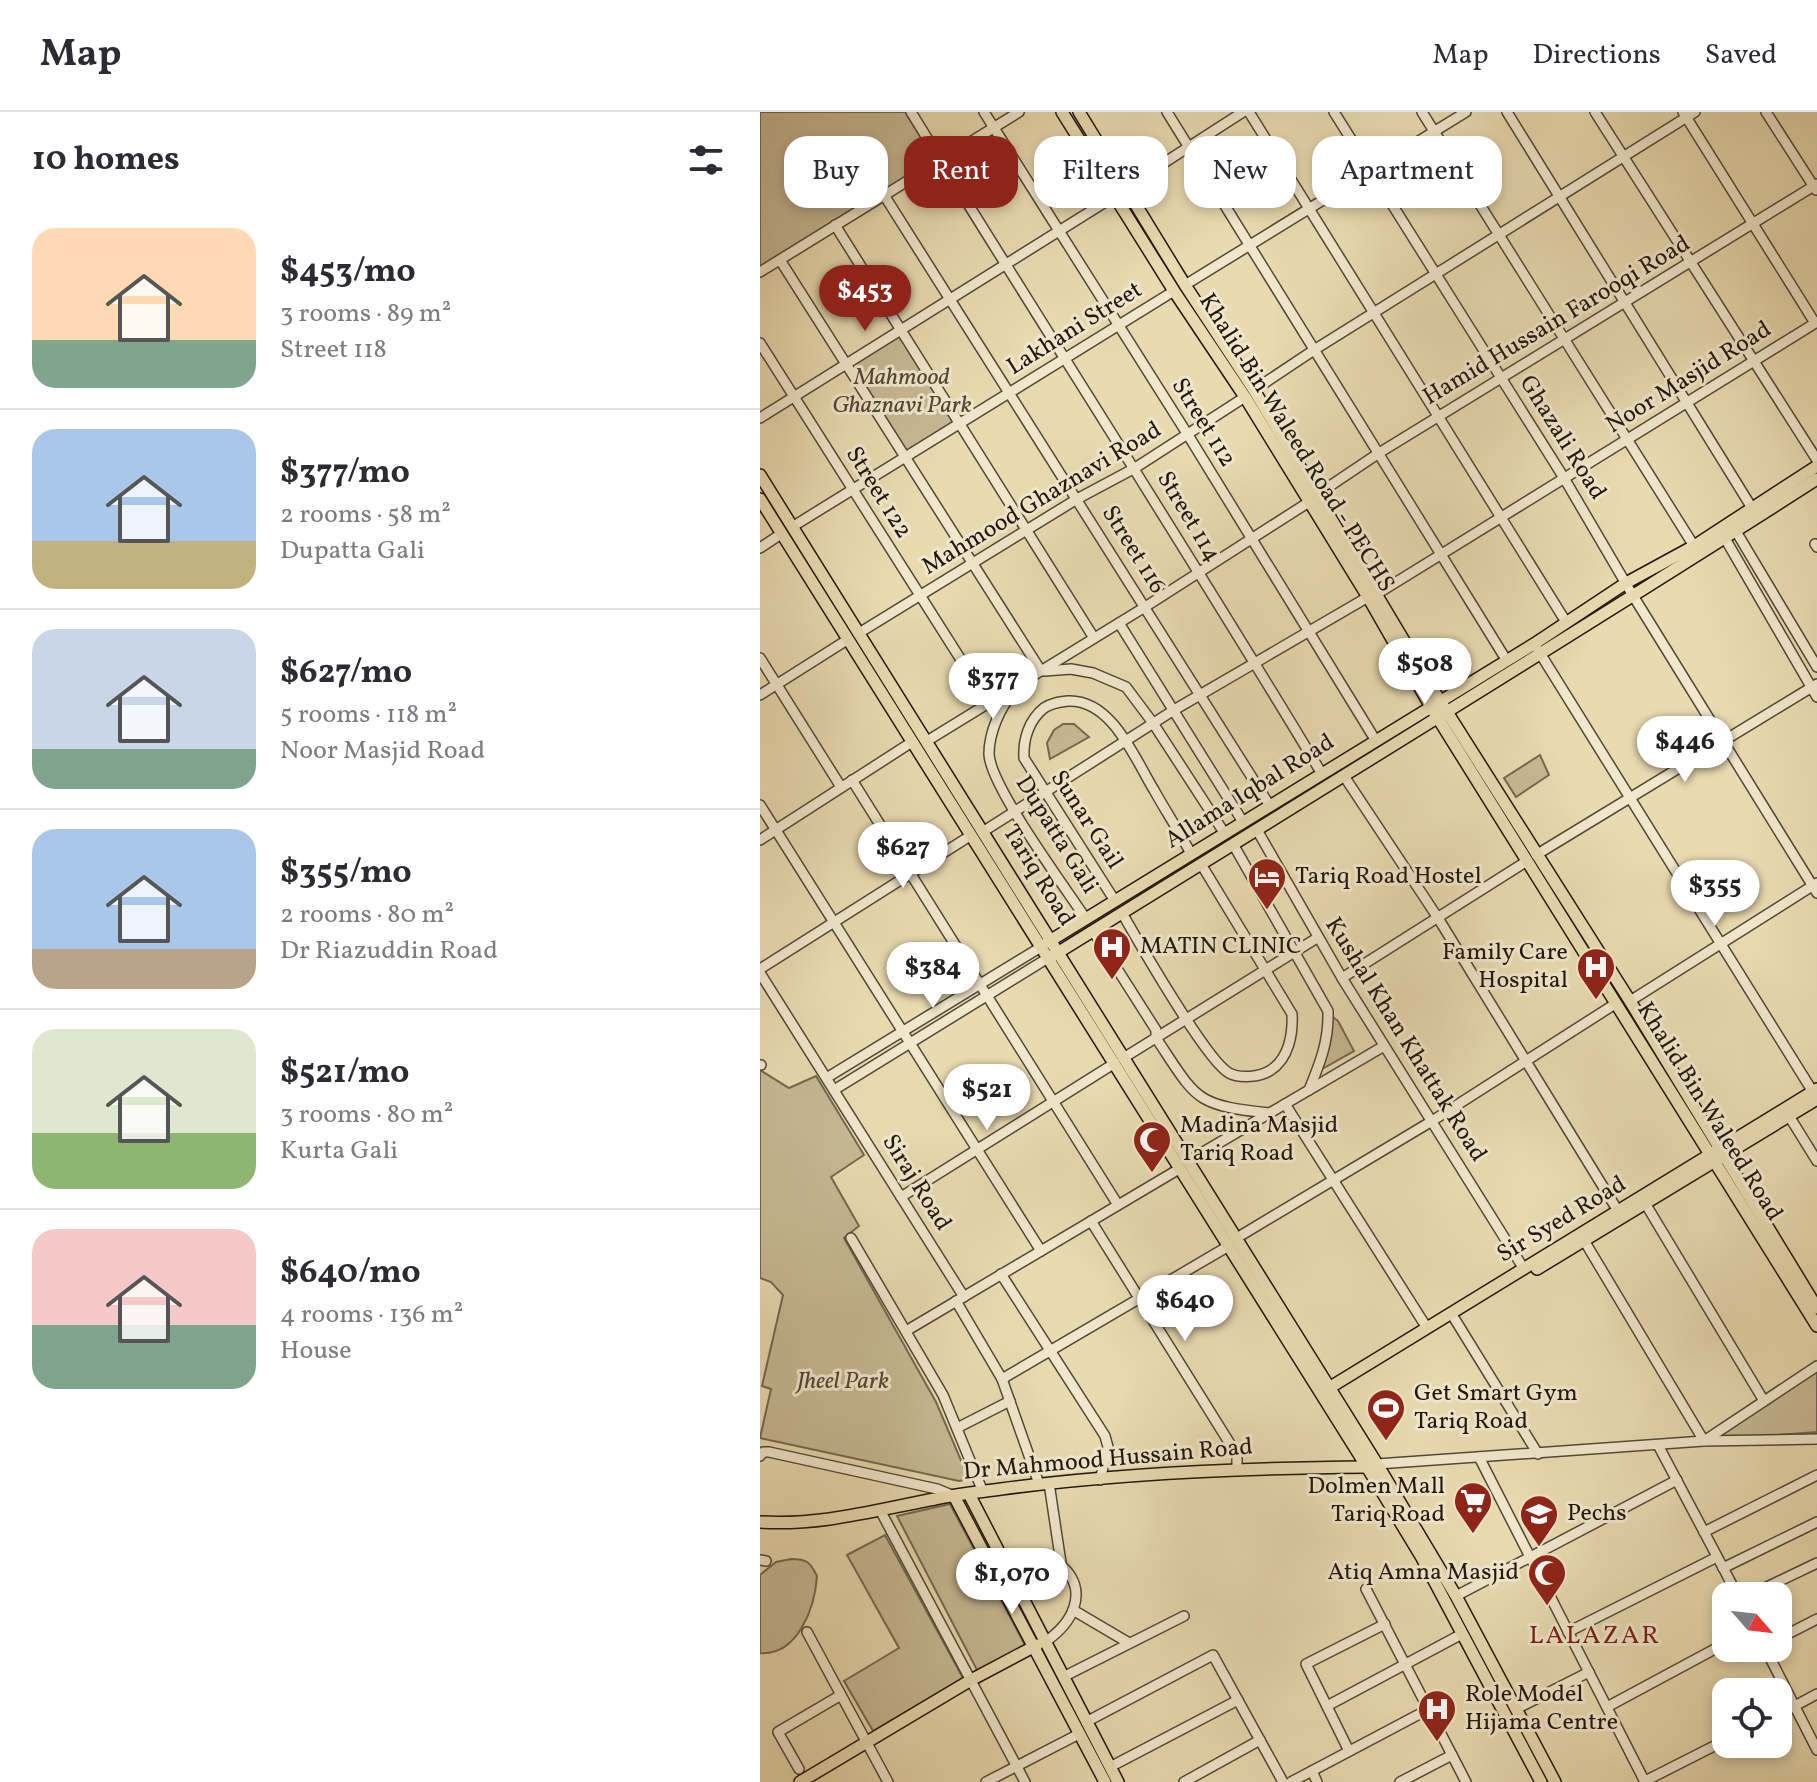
<!DOCTYPE html>
<html lang="en">
<head>
<meta charset="utf-8">
<style>
  :root { --surface:#fff; --page:#f7f7f7; --text:#2b2b33; --muted:#7c7c81; --line:#e1e1e2; --accent:#8f2418 }
  body { margin:0; font-family:Vollkorn,serif; background:var(--page); color:var(--text); height:100vh; display:flex; flex-direction:column; font-size:30px; white-space:nowrap }
  * { box-sizing:border-box; margin:0 }
  p { font-size:26px; color:var(--muted) }
  .icon { flex:none; width:44px; height:44px; fill:none; stroke:currentColor; stroke-width:2; stroke-linecap:round; stroke-linejoin:round }
  .map { position:relative; flex:1; overflow:hidden }
  .details { display:flex; flex-direction:column; background:var(--surface); width:760px }
  .details>* { flex:none }
  .top-card { position:absolute; left:24px; top:24px; width:760px; height:72px; display:flex; gap:16px }
  .needle { width:52px; rotate:118deg }
  .buttons { position:absolute; left:952px; top:1470px; display:grid; gap:16px }
  .buttons a { display:grid; place-items:center; width:80px; height:80px; border-radius:16px; background:var(--surface); box-shadow:0 4px 12px #0003; font-size:40px }
  .price { position:absolute; translate:-50% -68px; padding:0 18px; border-radius:28px; background:#fff; color:#222; font-size:26px; line-height:52px; filter:drop-shadow(0 2px 4px #0008) }
  .price::after { content:''; position:absolute; left:50%; top:48px; width:24px; height:18px; margin-left:-12px; background:inherit; clip-path:polygon(0 0,100% 0,50% 100%) }
  .price.current { background:var(--accent); color:#fff }
  ul { padding:0; list-style:none }
  li { display:flex; align-items:center; gap:24px; height:200px; padding:0 32px }
  li+li { border-top:2px solid var(--line) }
  li span { display:grid; place-items:center; flex:none; width:224px; height:160px; border-radius:24px; color:#555 }
  li>.icon { margin-inline-start:auto }
  span .icon { width:96px; height:96px; fill:#fffc; stroke-width:1 }
  li b { font-size:34px }
  h2 { display:flex; justify-content:space-between; align-items:center; height:96px; padding:0 32px; font-size:34px }
  .tag { padding:0 28px; border-radius:24px; background:var(--surface); box-shadow:0 4px 12px #0003; font-size:28px; line-height:72px }
  .tag.current { background:var(--accent); color:#fff }
  header { display:flex; align-items:center; gap:48px; box-sizing:border-box; height:112px; padding:0 40px; background:var(--surface); border-bottom:2px solid var(--line) }
  header strong { font-size:38px }
  nav { display:flex; gap:44px; margin-inline-start:auto; font-size:28px }
  main { display:flex; flex:1; min-height:0 }
  .map>svg:first-child { display:block }
</style>
</head>
<body>
<header>
<strong>Map</strong>
<nav><a>Map</a><a>Directions</a><a>Saved</a></nav>
</header>
<main>
<section class="details">
<h2>10 homes<svg class="icon" aria-label="filters" viewBox="0 0 24 24"><path d="M4 7h16M4 17h16"/><circle cx="9" cy="7" r="2"/><circle cx="15" cy="17" r="2"/></svg></h2>
<ul>
<li><span style="background:linear-gradient(#ffd9b3 70%,#7fa58c 0)"><svg class="icon" aria-label="home" viewBox="0 0 24 24"><path d="M3 11l9-7 9 7M6 9v11h12V9"/></svg></span><div><b>$453/mo</b><p>3 rooms · 89 m²</p><p>Street 118</p></div></li>
<li><span style="background:linear-gradient(#a9c7e8 70%,#c2b280 0)"><svg class="icon" aria-label="home" viewBox="0 0 24 24"><path d="M3 11l9-7 9 7M6 9v11h12V9"/></svg></span><div><b>$377/mo</b><p>2 rooms · 58 m²</p><p>Dupatta Gali</p></div></li>
<li><span style="background:linear-gradient(#c9d6e8 75%,#7fa58c 0)"><svg class="icon" aria-label="home" viewBox="0 0 24 24"><path d="M3 11l9-7 9 7M6 9v11h12V9"/></svg></span><div><b>$627/mo</b><p>5 rooms · 118 m²</p><p>Noor Masjid Road</p></div></li>
<li><span style="background:linear-gradient(#a9c7e8 75%,#b9a48a 0)"><svg class="icon" aria-label="home" viewBox="0 0 24 24"><path d="M3 11l9-7 9 7M6 9v11h12V9"/></svg></span><div><b>$355/mo</b><p>2 rooms · 80 m²</p><p>Dr Riazuddin Road</p></div></li>
<li><span style="background:linear-gradient(#dfe7d0 65%,#8fb573 0)"><svg class="icon" aria-label="home" viewBox="0 0 24 24"><path d="M3 11l9-7 9 7M6 9v11h12V9"/></svg></span><div><b>$521/mo</b><p>3 rooms · 80 m²</p><p>Kurta Gali</p></div></li>
<li><span style="background:linear-gradient(#f6c9c9 60%,#7fa58c 0)"><svg class="icon" aria-label="home" viewBox="0 0 24 24"><path d="M3 11l9-7 9 7M6 9v11h12V9"/></svg></span><div><b>$640/mo</b><p>4 rooms · 136 m²</p><p>House</p></div></li>
</ul>
</section>
<div class="map">
<svg width="1057" height="1670" viewBox="0 0 1057 1670">
  <rect width="100%" height="100%" fill="#e9dab0"/>
  <filter id="stains"><feTurbulence type="fractalNoise" baseFrequency=".0025" numOctaves="4"/><feColorMatrix values="0 0 0 0 .2 0 0 0 0 .09 0 0 0 0 .02 0 0 0 .5 -.17"/></filter>
  <radialGradient id="worn" r=".72"><stop offset=".6" stop-color="#630" stop-opacity="0"/><stop offset="1" stop-color="#630" stop-opacity=".3"/></radialGradient>
  <g fill="#c7b994" stroke="#746851" stroke-width="2">
    <polygon points="0,0 151,0 181,48 0,160"/>
    <polygon points="140,217 199,311 146,344 87,252"/>
    <polygon points="303,612 314,612 329,625 290,647 287,631 294,618"/>
    <polygon points="780,643 789,663 756,685 744,666"/>
    <polygon points="570,903 578,909 594,939 562,957 572,917"/>
    <polygon points="0,958 29,976 56,964 104,1043 71,1065 99,1114 84,1126 176,1290 209,1367 199,1369 0,1326 11,1277 2,1274 23,1183 11,1170 0,1166"/>
    <polygon points="1057,1254 1057,1320 944,1329"/>
    <polygon points="190,1392 266,1535 218,1560 137,1404"/>
    <polygon points="125,1423 203,1566 113,1619 84,1569 139,1536 87,1443"/>
    <path d="M 31,1447 C 47,1447 50,1450 57,1464 C 55,1495 38,1544 0,1541 L 0,1463 L 16,1450 Z"/>
  </g>
  <g fill="none" stroke-linecap="round" stroke-linejoin="round">
    <defs>
      <g id="minor">
        <path d="M 151,0 C 287,221 428,439 562,662"/>
        <polyline points="224,0 428,323 616,629"/>
        <polyline points="407,0 747,549"/>
        <polyline points="489,0 806,510"/>
        <polyline points="574,0 804,366 872,482 1057,781"/>
        <polyline points="662,0 934,434"/>
        <polyline points="747,0 992,396"/>
        <polyline points="835,0 1057,348"/>
        <polyline points="923,0 1055,211"/>
        <polyline points="1006,0 1056,78"/>
        <polyline points="365,76 483,0"/>
        <polyline points="124,83 510,694"/>
        <polyline points="75,113 334,526"/>
        <polyline points="20,148 281,559"/>
        <polyline points="0,160 259,0"/>
        <polyline points="425,173 706,0"/>
        <polyline points="0,231 229,592"/>
        <polyline points="494,278 554,238 935,0"/>
        <polyline points="0,306 355,84"/>
        <polyline points="558,382 619,341 1057,72"/>
        <polyline points="32,415 414,179"/>
        <polyline points="974,416 1057,555"/>
        <polyline points="963,423 1057,585"/>
        <polyline points="1055,432 1057,435"/>
        <polyline points="0,436 21,422"/>
        <polyline points="617,482 1057,210"/>
        <polyline points="359,511 483,710"/>
        <polyline points="99,521 317,387 375,356 485,285"/>
        <polyline points="778,538 1053,980"/>
        <polyline points="0,546 81,675"/>
        <polyline points="285,559 311,557 333,561 366,575 393,611 465,722"/>
        <path d="M 254,580 C 240,595 229,621 229,642 C 230,674 305,775 326,807"/>
        <polyline points="0,583 87,528"/>
        <polyline points="167,629 385,495 549,390"/>
        <polyline points="584,664 678,806 858,1099"/>
        <polyline points="92,668 358,1093"/>
        <polyline points="0,693 281,1139"/>
        <polyline points="497,718 582,866 764,1157"/>
        <polyline points="224,719 414,598 608,485"/>
        <polyline points="0,728 152,630"/>
        <path d="M 473,732 L 568,899 C 569,929 560,951 549,978"/>
        <polyline points="776,743 1057,572"/>
        <path d="M 355,789 L 264,646 C 263,627 269,608 284,596 C 291,591 299,590 308,589 C 352,587 375,647 394,678 C 406,700 420,720 431,742"/>
        <path d="M 362,801 C 378,829 447,949 469,961 C 480,967 500,965 511,958 C 529,946 533,922 532,902 L 441,752"/>
        <path d="M 333,819 L 396,918 L 396,926 C 437,987 433,993 509,1001"/>
        <polyline points="0,857 210,724"/>
        <polyline points="0,861 204,1185"/>
        <polyline points="582,866 767,749"/>
        <polyline points="870,889 1057,771"/>
        <polyline points="365,945 557,826"/>
        <polyline points="0,953 1,953"/>
        <polyline points="68,965 281,835"/>
        <polyline points="74,978 288,846"/>
        <polyline points="525,992 667,1216"/>
        <polyline points="1029,1004 1057,1049"/>
        <polyline points="428,1049 624,934"/>
        <polyline points="141,1085 355,951"/>
        <polyline points="882,1086 1004,1289"/>
        <polyline points="331,1109 477,1343 477,1358"/>
        <polyline points="822,1125 944,1329 1057,1254"/>
        <polyline points="91,1126 183,1283 223,1380"/>
        <polyline points="475,1127 672,1009 855,892"/>
        <polyline points="241,1162 345,1324 348,1335 340,1368"/>
        <polyline points="196,1189 242,1267 279,1372"/>
        <polyline points="691,1201 778,1342"/>
        <polyline points="146,1219 419,1057"/>
        <polyline points="242,1267 467,1135"/>
        <polyline points="197,1316 250,1289"/>
        <polyline points="898,1333 978,1484"/>
        <polyline points="0,1344 3,1340 9,1340 177,1377 194,1384"/>
        <polyline points="719,1345 885,1670"/>
        <polyline points="617,1352 944,1329 1057,1327"/>
        <polyline points="289,1371 301,1451"/>
        <polyline points="120,1398 265,1670"/>
        <polyline points="944,1420 1057,1363"/>
        <polyline points="0,1448 6,1449"/>
        <path d="M 238,1451 C 306,1424 348,1487 285,1530"/>
        <polyline points="963,1456 1057,1410"/>
        <polyline points="606,1477 706,1670"/>
        <polyline points="696,1484 917,1368"/>
        <polyline points="988,1484 1057,1451"/>
        <polyline points="313,1498 369,1531"/>
        <polyline points="47,1520 128,1670"/>
        <polyline points="808,1520 957,1445"/>
        <polyline points="1018,1527 1057,1507"/>
        <polyline points="1005,1536 1057,1638"/>
        <polyline points="303,1565 424,1504"/>
        <polyline points="567,1594 702,1522"/>
        <polyline points="847,1595 966,1531"/>
        <polyline points="756,1597 829,1560"/>
        <polyline points="1018,1603 1057,1582"/>
        <polyline points="326,1610 453,1543 523,1670"/>
        <polyline points="589,1639 546,1552 625,1512"/>
        <polyline points="350,1655 478,1588"/>
        <polyline points="39,1657 18,1620 81,1583"/>
        <polyline points="552,1659 557,1670"/>
        <polyline points="885,1669 966,1628"/>
        <polyline points="226,1670 319,1622"/>
        <polyline points="424,1670 500,1628"/>
        <polyline points="531,1670 669,1597"/>
        <polyline points="640,1670 692,1643"/>
      </g>
      <g id="major">
        <polyline points="302,0 414,179 485,285 608,485 671,595 1057,1214"/>
        <polyline points="319,0 425,173 494,278 680,589 870,889 1057,1196"/>
        <polyline points="0,363 617,1352 696,1484 795,1670"/>
        <polyline points="0,387 607,1355 662,1446 781,1670"/>
        <polyline points="288,830 774,532 866,471 934,434 1057,354"/>
        <path d="M 294,843 C 549,685 804,529 1057,367"/>
        <polyline points="777,1157 1057,987"/>
        <polyline points="569,1276 1057,977"/>
        <polyline points="209,1382 358,1670"/>
        <polyline points="194,1384 345,1670"/>
        <path d="M 0,1410 C 60,1414 116,1398 175,1387 C 196,1382 219,1380 241,1377 C 362,1361 485,1356 607,1355"/>
        <polyline points="40,1670 211,1568 277,1533"/>
      </g>
    </defs>
    <use href="#minor" stroke="#524836" stroke-width="12"/>
    <use href="#major" stroke="#20170e" stroke-width="14"/>
    <use href="#minor" stroke="#f1e7cc" stroke-width="9"/>
    <use href="#major" stroke="#e9dab0" stroke-width="11"/>
  </g>
  <defs>
    <symbol id="hotel-pin" viewBox="-11 -11 22 30"><path d="M0 17L-7.5 6A9.5 9.5 0 1 1 7.5 6Z" fill="#8f2418" stroke="#f1e7cc"/><path d="M-6-4.5h1.5V1H6V5H4.5V3h-9V5H-6ZM-4 0a1.8 1.8 0 1 1 3.6 0ZM.5 0V-2.5h3Q6-2.5 6 0Z" fill="#fff"/></symbol>
    <symbol id="hospital-pin" viewBox="-11 -11 22 30"><path d="M0 17L-7.5 6A9.5 9.5 0 1 1 7.5 6Z" fill="#8f2418" stroke="#f1e7cc"/><path d="M-5-5h3v3.5h4V-5h3V5h-3V1.5h-4V5h-3Z" fill="#fff"/></symbol>
    <symbol id="mosque-pin" viewBox="-11 -11 22 30"><path d="M0 17L-7.5 6A9.5 9.5 0 1 1 7.5 6Z" fill="#8f2418" stroke="#f1e7cc"/><path d="M3.5-4.9A6 6 0 1 0 3.5 4.9A5 5 0 1 1 3.5-4.9Z" fill="#fff"/></symbol>
    <symbol id="stadium-pin" viewBox="-11 -11 22 30"><path d="M0 17L-7.5 6A9.5 9.5 0 1 1 7.5 6Z" fill="#8f2418" stroke="#f1e7cc"/><path d="M0-5a6.5 5 0 1 0 0 10a6.5 5 0 1 0 0-10ZM-3.5-1.8h7v3.6h-7Z" fill="#fff"/></symbol>
    <symbol id="supermarket-pin" viewBox="-11 -11 22 30"><path d="M0 17L-7.5 6A9.5 9.5 0 1 1 7.5 6Z" fill="#8f2418" stroke="#f1e7cc"/><path d="M-6-5.5h2.5l.6 2H6L4.5 2H-2.5L-4.4-4H-6ZM-1.5 3.2a1.3 1.3 0 1 0 .1 0ZM3 3.2a1.3 1.3 0 1 0 .1 0Z" fill="#fff"/></symbol>
    <symbol id="university-pin" viewBox="-11 -11 22 30"><path d="M0 17L-7.5 6A9.5 9.5 0 1 1 7.5 6Z" fill="#8f2418" stroke="#f1e7cc"/><path d="M0-5L7-2L0 1L-7-2ZM-4 1L0 2.5L4 1V4Q0 6-4 4Z" fill="#fff"/></symbol>
  </defs>
  <g fill-rule="evenodd">
    <use href="#hotel-pin" x="485" y="743" width="44" height="60"/>
    <use href="#hospital-pin" x="330" y="813" width="44" height="60"/>
    <use href="#hospital-pin" x="814" y="833" width="44" height="60"/>
    <use href="#mosque-pin" x="370" y="1006" width="44" height="60"/>
    <use href="#stadium-pin" x="604" y="1274" width="44" height="60"/>
    <use href="#supermarket-pin" x="691" y="1367" width="44" height="60"/>
    <use href="#university-pin" x="757" y="1380" width="44" height="60"/>
    <use href="#mosque-pin" x="765" y="1439" width="44" height="60"/>
    <use href="#hospital-pin" x="655" y="1575" width="44" height="60"/>
  </g>
  <g text-anchor="middle" dominant-baseline="central" stroke-width="6" stroke-linejoin="round" paint-order="stroke">
    <g font-size="24" fill="#20170e" stroke="#f1e7cc">
      <text transform="translate(797 209) rotate(-31)">Hamid Hussain Farooqi Road</text>
      <text transform="translate(315 217) rotate(-32)">Lakhani Street</text>
      <text transform="translate(929 266) rotate(-32)">Noor Masjid Road</text>
      <text transform="translate(443 311) rotate(58)">Street 112</text>
      <text transform="translate(802 326) rotate(58)">Ghazali Road</text>
      <text transform="translate(536 331) rotate(58)">Khalid Bin Waleed Road - PECHS</text>
      <text transform="translate(118 381) rotate(58)">Street 122</text>
      <text transform="translate(282 387) rotate(-31)">Mahmood Ghaznavi Road</text>
      <text transform="translate(428 405) rotate(59)">Street 114</text>
      <text transform="translate(373 438) rotate(58)">Street 116</text>
      <text transform="translate(490 680) rotate(-32)">Allama Iqbal Road</text>
      <text transform="translate(326 708) rotate(57)">Sunar Gail</text>
      <text transform="translate(296 723) rotate(58)">Dupatta Gali</text>
      <text transform="translate(278 764) rotate(58)">Tariq Road</text>
      <text transform="translate(645 928) rotate(58)">Kushal Khan Khattak Road</text>
      <text transform="translate(949 1000) rotate(58)">Khalid Bin Waleed Road</text>
      <text transform="translate(156 1071) rotate(58)">Siraj Road</text>
      <text transform="translate(802 1108) rotate(-31)">Sir Syed Road</text>
      <text transform="translate(348 1348) rotate(-5)">Dr Mahmood Hussain Road</text>
    </g>
    <g font-size="24" font-style="italic" fill="#524836" stroke="#f1e7cc">
      <text x="142" y="266">Mahmood<tspan x="142" dy="28">Ghaznavi Park</tspan></text>
      <text x="83" y="1270">Jheel Park</text>
    </g>
    <g font-size="24" fill="#20170e" stroke="#f1e7cc" text-anchor="start">
      <text x="535" y="765">Tariq Road Hostel</text>
      <text x="380" y="835">MATIN CLINIC</text>
      <text x="808" y="841" text-anchor="end">Family Care<tspan x="808" dy="28">Hospital</tspan></text>
      <text x="420" y="1014">Madina Masjid<tspan x="420" dy="28">Tariq Road</tspan></text>
      <text x="654" y="1282">Get Smart Gym<tspan x="654" dy="28">Tariq Road</tspan></text>
      <text x="685" y="1375" text-anchor="end">Dolmen Mall<tspan x="685" dy="28">Tariq Road</tspan></text>
      <text x="807" y="1402">Pechs</text>
      <text x="759" y="1461" text-anchor="end">Atiq Amna Masjid</text>
      <text x="705" y="1583">Role Model<tspan x="705" dy="28">Hijama Centre</tspan></text>
    </g>
    <g font-size="26" letter-spacing="2" fill="#7a1f14" stroke="#f1e7cc">
      <text x="835" y="1524">LALAZAR</text>
    </g>
  </g>
  <rect width="100%" height="100%" filter="url(#stains)"/>
  <rect width="100%" height="100%" fill="url(#worn)"/>
</svg>
<div class="buttons">
<a><svg class="needle" viewBox="-14 -14 28 28"><path d="M0-13l5 13h-10z" fill="#e53935"/><path d="M0 13l5-13h-10z" fill="#7c7c81"/></svg></a>
<a><svg class="icon" aria-label="locate" viewBox="0 0 24 24"><circle cx="12" cy="12" r="6"/><path d="M12 2v4M12 18v4M2 12h4M18 12h4"/></svg></a>
</div>
<b class="price current" style="left:105px;top:221px">$453</b>
<b class="price" style="left:665px;top:594px">$508</b>
<b class="price" style="left:233px;top:609px">$377</b>
<b class="price" style="left:925px;top:672px">$446</b>
<b class="price" style="left:143px;top:778px">$627</b>
<b class="price" style="left:955px;top:816px">$355</b>
<b class="price" style="left:173px;top:898px">$384</b>
<b class="price" style="left:227px;top:1020px">$521</b>
<b class="price" style="left:425px;top:1231px">$640</b>
<b class="price" style="left:252px;top:1504px">$1,070</b>
<div class="top-card">
<a class="tag">Buy</a>
<a class="tag current">Rent</a>
<a class="tag">Filters</a>
<a class="tag">New</a>
<a class="tag">Apartment</a>
</div>
</div>
</main>
</body>
</html>
